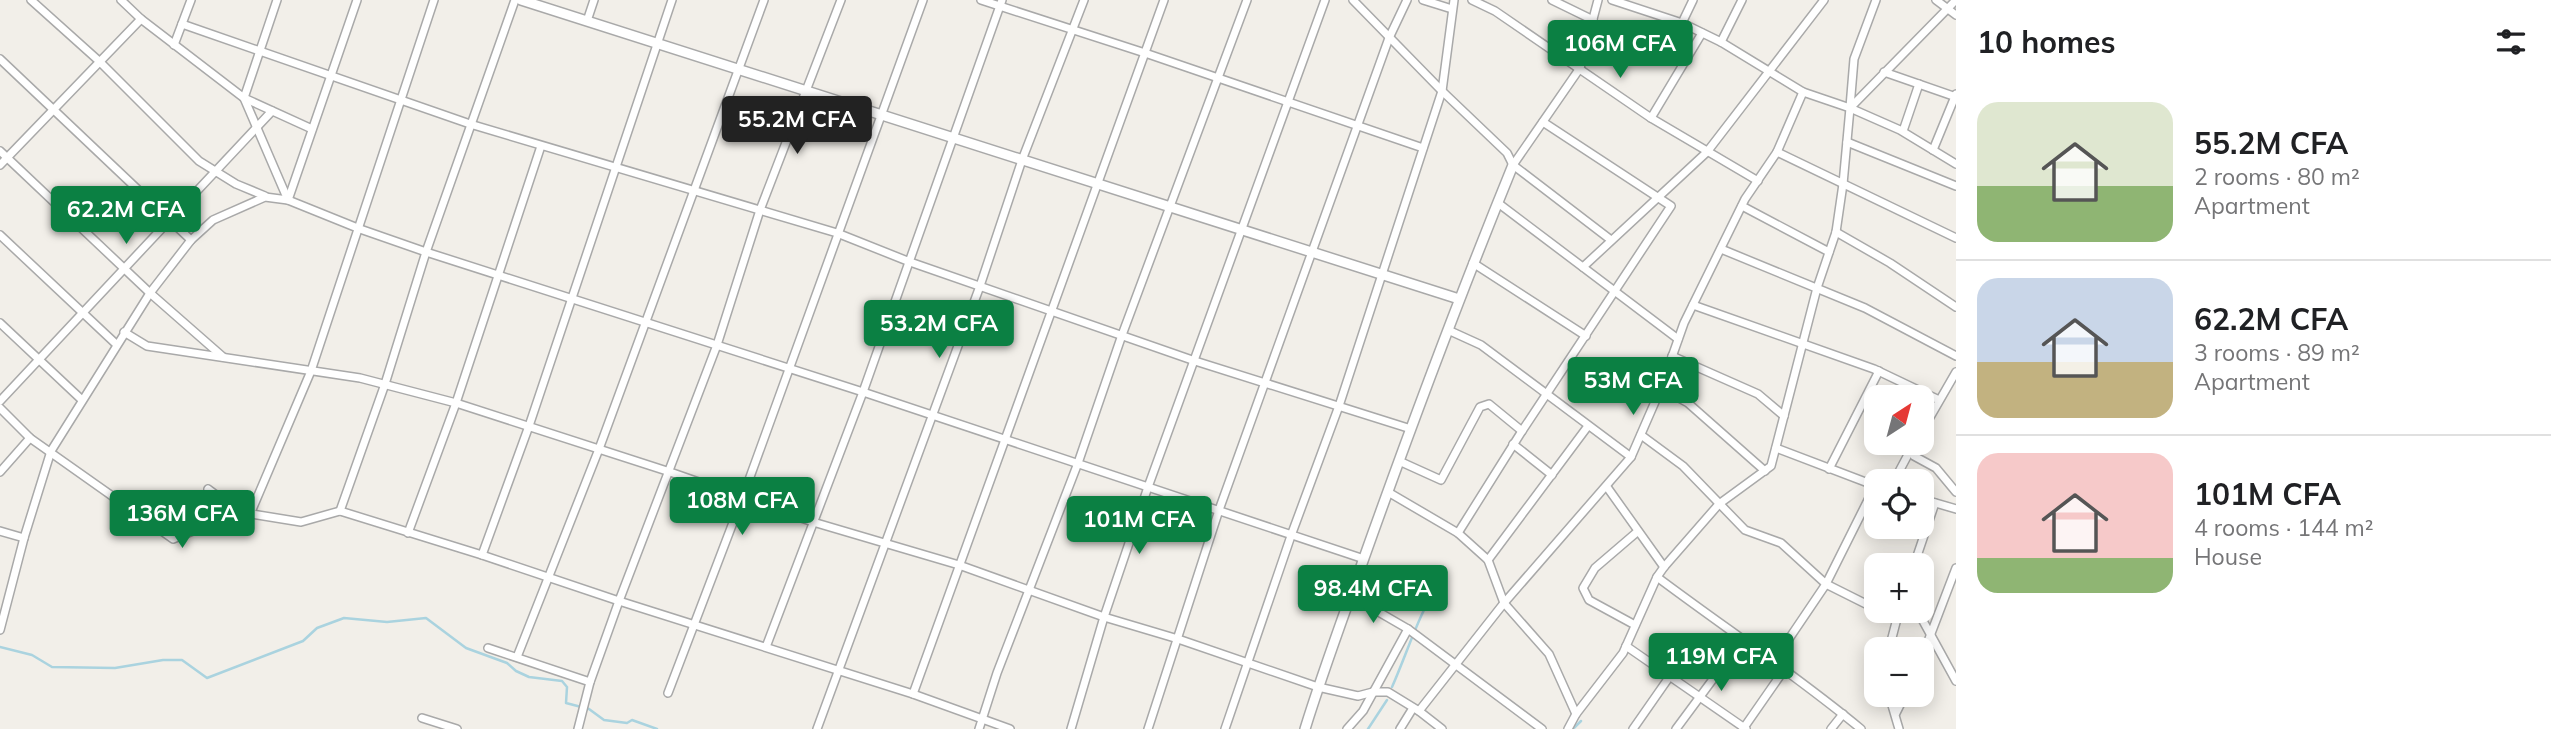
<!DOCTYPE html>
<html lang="en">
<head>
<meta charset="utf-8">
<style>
  :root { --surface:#fff; --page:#f6f6f6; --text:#202124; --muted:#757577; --line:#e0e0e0; --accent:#0b8043 }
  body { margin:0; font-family:Mulish,sans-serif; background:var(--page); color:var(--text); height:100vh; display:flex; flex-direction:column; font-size:26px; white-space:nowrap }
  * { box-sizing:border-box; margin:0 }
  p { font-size:23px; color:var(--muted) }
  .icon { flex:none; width:38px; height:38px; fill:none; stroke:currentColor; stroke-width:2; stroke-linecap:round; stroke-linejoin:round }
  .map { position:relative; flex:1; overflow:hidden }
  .panel { display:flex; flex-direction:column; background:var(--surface); width:595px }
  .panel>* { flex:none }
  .needle { width:46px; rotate:36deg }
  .fabs { position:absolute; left:1864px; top:385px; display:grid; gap:14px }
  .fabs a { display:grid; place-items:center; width:70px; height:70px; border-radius:14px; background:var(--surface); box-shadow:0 4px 18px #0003; font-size:35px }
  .price { position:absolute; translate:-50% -60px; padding:0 16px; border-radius:7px; background:var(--accent); color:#fff; font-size:23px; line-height:46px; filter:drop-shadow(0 2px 4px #0008) }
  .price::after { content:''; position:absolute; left:50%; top:42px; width:21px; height:16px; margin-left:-10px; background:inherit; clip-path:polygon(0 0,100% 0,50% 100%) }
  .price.current { background:#222; color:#fff }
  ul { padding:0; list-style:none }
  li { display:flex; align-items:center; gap:21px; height:175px; padding:0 21px }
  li+li { border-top:2px solid var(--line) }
  li span { display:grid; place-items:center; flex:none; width:196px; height:140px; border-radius:21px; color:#555 }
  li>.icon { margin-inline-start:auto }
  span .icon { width:84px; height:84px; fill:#fffc; stroke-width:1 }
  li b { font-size:30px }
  h2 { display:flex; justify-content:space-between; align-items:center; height:84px; padding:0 21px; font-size:30px }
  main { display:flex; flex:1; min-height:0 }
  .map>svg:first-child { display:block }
</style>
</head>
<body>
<main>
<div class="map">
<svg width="1956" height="729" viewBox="0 0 1956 729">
  <rect width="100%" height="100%" fill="#f2efe9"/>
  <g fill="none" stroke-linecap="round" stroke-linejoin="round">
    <g stroke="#aad3df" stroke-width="2.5">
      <polyline points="0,647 32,655 52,667 115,668 163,660 182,660 207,678 303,641 317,628 344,618 387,622 426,618 466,648 507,663 516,671 529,677 562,681 567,687 566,703 589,709 604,720 627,723 632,720 657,729"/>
      <path d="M 1392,687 C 1408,651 1419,612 1441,580"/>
      <polyline points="1368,729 1387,700"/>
      <polyline points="1573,729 1581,721"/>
    </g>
    <defs>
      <g id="minor">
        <polyline points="31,0 99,61 199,161 236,184 265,196"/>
        <polyline points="121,0 141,19 244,98 312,129"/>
        <polyline points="277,0 244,98 288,200 360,229 426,252 863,392 1364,559"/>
        <polyline points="981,0 1145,53 1423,148"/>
        <polyline points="1353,0 1442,91 1507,153 1513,165 1611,240"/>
        <polyline points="1423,0 1452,9"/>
        <polyline points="1472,0 1495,11 1651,118 1758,181"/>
        <polyline points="1552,0 1593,20"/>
        <polyline points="1612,0 1682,23 1721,42 1803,92 1850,108 1900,130 1956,164"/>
        <polyline points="1936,0 1956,15"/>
        <polyline points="587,21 594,0"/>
        <polyline points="1682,23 1693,0"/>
        <polyline points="182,24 470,124 837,233 910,262 1195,361 1411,429"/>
        <polyline points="1721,42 1742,0"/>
        <polyline points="174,45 191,0"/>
        <polyline points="0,59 191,240"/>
        <polyline points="1884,72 1956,97"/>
        <polyline points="1850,107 1854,59 1876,0"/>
        <polyline points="1651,118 1702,33"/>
        <polyline points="1903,131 1919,84"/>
        <polyline points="1847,142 1956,186"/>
        <polyline points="1933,150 1956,94"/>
        <polyline points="0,151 150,293 223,357"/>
        <polyline points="1777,152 1956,238"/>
        <polyline points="0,165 141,19"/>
        <polyline points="1513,165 1580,68 1598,0"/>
        <polyline points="1498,203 1678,339"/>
        <polyline points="1742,206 1829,252"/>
        <polyline points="1836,232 1890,263 1956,307"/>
        <polyline points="0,235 116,344"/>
        <polyline points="1721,249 1865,308 1956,356"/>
        <polyline points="1473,263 1586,336"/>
        <polyline points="1583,267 1707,152 1824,0"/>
        <polyline points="1693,305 1874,369 1939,400"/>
        <polyline points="0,323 82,400"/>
        <polyline points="1448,330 1481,345 1631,457"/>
        <polyline points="124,332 147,346 360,378 456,403 670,472 813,522 959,565 1104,617 1178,639 1318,687 1358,696 1373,692 1388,692 1419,711 1442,729"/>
        <polyline points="1672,356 1758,394 1784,416"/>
        <polyline points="1661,388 1688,403 1765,471"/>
        <polyline points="0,401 272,111"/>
        <polyline points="0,408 30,438 173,539 239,512 301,522 340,511 482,555 619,601 913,694 1010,729"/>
        <polyline points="1922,431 1956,372"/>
        <polyline points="1641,435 1683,466 1745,530 1781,543 1826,584 1876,609"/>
        <polyline points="1915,443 1911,449 1914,456 1936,468 1956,492"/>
        <polyline points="1513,444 1552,475"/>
        <polyline points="1776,448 1876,486"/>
        <polyline points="1399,461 1441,480 1480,407 1489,404 1522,431"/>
        <polyline points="1829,469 1879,371"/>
        <polyline points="0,472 30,438"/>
        <polyline points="1894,481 1911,449"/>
        <polyline points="1607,487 1664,567"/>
        <polyline points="208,489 239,512"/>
        <polyline points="1388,492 1458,533 1488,560 1504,603 1549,654 1576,714"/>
        <polyline points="1922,499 1956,509"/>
        <polyline points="340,511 385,384 426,252 515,0"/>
        <polyline points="251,512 311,371 434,0"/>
        <polyline points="0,531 24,538"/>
        <polyline points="408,533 456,403 541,146"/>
        <polyline points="1458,533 1522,431 1671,206 1543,122"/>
        <polyline points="482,555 529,426 672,0"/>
        <polyline points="1488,560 1588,426"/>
        <polyline points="1914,565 1935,503"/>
        <path d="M 1657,577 C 1725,628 1796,675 1861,729"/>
        <polyline points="1351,596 1408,629 1542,729"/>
        <polyline points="1880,611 1896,619"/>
        <polyline points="1904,611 1922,619 1956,681"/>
        <polyline points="1635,625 1589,600 1583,588 1595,568 1637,532"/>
        <polyline points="0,630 24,538 51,451 150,293 191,240 213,220 265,197 288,200 357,0"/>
        <polyline points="1626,646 1746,729"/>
        <polyline points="766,647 863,392 1002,0"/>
        <polyline points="488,648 590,682"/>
        <polyline points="1889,649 1899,611"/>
        <polyline points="517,657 599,449 764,0"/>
        <polyline points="1922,657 1956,568"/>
        <polyline points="1774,661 1826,584 1875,486"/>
        <polyline points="668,693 742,499 923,0"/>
        <polyline points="913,694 1164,0"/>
        <polyline points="1889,695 1899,729"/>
        <polyline points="1419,711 1504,603 1631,457 1661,388 1684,323 1745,199 1777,152 1803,92"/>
        <polyline points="1896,713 1905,695"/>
        <polyline points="422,718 457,729"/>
        <polyline points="578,729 590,682 619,601 717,345 760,210 841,0"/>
        <polyline points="817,729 980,286 1022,160 1084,0"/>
        <polyline points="979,729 997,673 1078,463 1122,335 1247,0"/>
        <polyline points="1071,729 1104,617 1148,487 1325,0"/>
        <polyline points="1148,729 1219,510 1389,38 1407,0"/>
        <polyline points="1225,729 1292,533 1339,406 1442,91 1454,0"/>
        <polyline points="1347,729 1363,711 1408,629"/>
        <polyline points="1400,729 1413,708"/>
        <polyline points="1568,729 1576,714 1623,653 1657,577 1664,567 1719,504 1771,466 1817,288 1836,232 1843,184 1850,108 1956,0"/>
        <polyline points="1633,729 1670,676"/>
        <polyline points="1676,729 1742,640"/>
        <polyline points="1743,729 1784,670"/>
        <polyline points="1831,729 1843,714"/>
      </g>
      <g id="tertiary">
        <polyline points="521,0 1459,299"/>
        <path d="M 1305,729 C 1323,671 1344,615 1364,558 C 1411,426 1460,295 1513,165"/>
      </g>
    </defs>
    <use href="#minor" stroke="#a9a9a9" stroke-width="10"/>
    <use href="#tertiary" stroke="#a9a9a9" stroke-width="12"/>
    <use href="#minor" stroke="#fff" stroke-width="7"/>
    <use href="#tertiary" stroke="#fff" stroke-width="9"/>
  </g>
</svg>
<div class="fabs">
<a><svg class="needle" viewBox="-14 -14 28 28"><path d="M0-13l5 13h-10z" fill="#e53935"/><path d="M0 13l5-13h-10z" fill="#757577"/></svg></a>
<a><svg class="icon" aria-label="locate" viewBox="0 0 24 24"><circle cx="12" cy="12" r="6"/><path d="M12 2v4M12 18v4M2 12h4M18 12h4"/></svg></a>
<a>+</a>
<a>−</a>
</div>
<b class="price" style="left:1620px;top:80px">106M CFA</b>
<b class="price current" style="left:797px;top:156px">55.2M CFA</b>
<b class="price" style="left:126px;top:246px">62.2M CFA</b>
<b class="price" style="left:939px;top:360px">53.2M CFA</b>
<b class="price" style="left:1633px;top:417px">53M CFA</b>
<b class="price" style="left:742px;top:537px">108M CFA</b>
<b class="price" style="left:182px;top:550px">136M CFA</b>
<b class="price" style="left:1139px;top:556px">101M CFA</b>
<b class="price" style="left:1373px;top:625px">98.4M CFA</b>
<b class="price" style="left:1721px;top:693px">119M CFA</b>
</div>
<section class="panel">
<h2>10 homes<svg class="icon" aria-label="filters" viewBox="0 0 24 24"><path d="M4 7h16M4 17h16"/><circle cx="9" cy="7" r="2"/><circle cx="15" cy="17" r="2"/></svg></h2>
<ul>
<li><span style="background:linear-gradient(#dfe7d0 60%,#8fb573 0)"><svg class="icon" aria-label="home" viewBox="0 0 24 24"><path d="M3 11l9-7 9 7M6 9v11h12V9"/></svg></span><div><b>55.2M CFA</b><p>2 rooms · 80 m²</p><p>Apartment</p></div></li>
<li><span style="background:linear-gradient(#c9d6e8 60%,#c2b280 0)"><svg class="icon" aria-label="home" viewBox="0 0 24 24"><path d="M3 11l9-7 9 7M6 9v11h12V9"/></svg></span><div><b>62.2M CFA</b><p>3 rooms · 89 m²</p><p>Apartment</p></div></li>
<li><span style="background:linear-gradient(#f6c9c9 75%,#8fb573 0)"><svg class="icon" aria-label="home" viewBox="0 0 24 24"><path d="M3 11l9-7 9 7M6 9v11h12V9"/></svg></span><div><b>101M CFA</b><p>4 rooms · 144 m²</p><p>House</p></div></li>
</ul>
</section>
</main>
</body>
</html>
